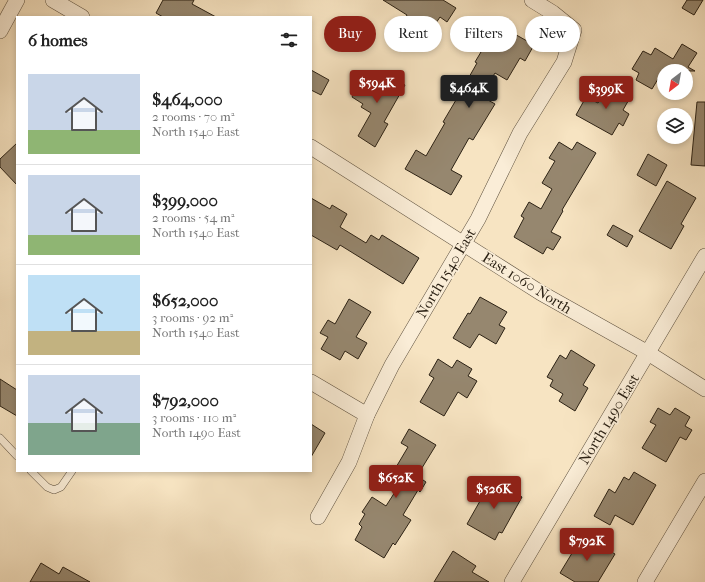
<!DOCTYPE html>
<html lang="en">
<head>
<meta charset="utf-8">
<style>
  :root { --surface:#fff; --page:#f2f2f2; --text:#222; --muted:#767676; --line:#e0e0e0; --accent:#8f2418 }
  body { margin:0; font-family:"IM FELL French Canon",serif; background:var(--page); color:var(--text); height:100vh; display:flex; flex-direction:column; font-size:15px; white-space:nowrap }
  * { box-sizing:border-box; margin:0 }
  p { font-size:13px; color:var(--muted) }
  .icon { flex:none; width:22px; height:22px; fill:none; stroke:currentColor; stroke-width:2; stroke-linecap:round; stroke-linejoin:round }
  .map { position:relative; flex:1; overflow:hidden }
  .side { position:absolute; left:16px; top:16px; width:296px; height:456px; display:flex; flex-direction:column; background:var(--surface); border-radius:0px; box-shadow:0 2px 6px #0003 }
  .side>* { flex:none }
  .guide { position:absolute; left:324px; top:16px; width:321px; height:36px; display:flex; gap:8px }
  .needle { width:26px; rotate:211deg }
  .controls { position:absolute; left:657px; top:64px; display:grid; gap:8px }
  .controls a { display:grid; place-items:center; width:36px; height:36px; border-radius:50%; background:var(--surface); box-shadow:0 2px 6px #0003; font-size:20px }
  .price { position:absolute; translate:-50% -34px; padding:0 9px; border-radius:4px; background:var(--accent); color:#fff; font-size:13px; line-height:26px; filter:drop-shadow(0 1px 2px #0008) }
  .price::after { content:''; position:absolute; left:50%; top:24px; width:12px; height:9px; margin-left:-6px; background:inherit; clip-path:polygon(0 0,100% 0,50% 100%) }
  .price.active { background:#222; color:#fff }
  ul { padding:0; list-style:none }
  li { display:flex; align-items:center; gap:12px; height:100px; padding:0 12px }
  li+li { border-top:1px solid var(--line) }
  li span { display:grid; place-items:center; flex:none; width:112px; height:80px; border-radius:0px; color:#555 }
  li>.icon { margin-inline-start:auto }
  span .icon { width:48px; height:48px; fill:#fffc; stroke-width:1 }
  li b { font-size:17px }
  h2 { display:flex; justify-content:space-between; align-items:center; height:48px; padding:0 12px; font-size:17px }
  .tag { padding:0 14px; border-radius:18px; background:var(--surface); box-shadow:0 2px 6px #0003; font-size:14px; line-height:36px }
  .tag.active { background:var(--accent); color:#fff }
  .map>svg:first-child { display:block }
</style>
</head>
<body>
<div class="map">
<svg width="705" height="582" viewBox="0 0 705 582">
  <rect width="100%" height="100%" fill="#f7e4c2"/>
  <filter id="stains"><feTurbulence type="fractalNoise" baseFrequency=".005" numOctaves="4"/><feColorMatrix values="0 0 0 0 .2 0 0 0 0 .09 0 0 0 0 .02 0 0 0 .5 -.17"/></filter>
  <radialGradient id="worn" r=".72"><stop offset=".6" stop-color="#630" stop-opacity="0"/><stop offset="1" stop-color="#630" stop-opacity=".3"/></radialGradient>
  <g fill="#96876f" stroke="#2c2215">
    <polygon points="163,0 194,0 192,4 216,17 163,17 156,13"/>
    <polygon points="383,0 443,0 456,8 447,22 440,17 434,26 431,24 424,36 403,22 407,15"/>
    <polygon points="687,0 703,0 694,15 682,8"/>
    <polygon points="497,24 534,45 525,61 520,58 507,80 495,73 481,96 495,104 473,140 469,138 451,170 462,176 451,195 405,169 416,150 426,156 445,123 443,122 456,100 449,96 458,82 464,86 477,63 475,62 481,52 475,49 481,38 487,41"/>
    <polygon points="682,44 697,53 688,67 695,71 664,71 664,82 658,79 652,89 636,80 639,73 632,69 643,51 651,55 655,48 673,59"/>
    <polygon points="311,70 329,80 321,95 311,90"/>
    <polygon points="370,71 390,82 392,78 405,85 384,122 388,124 375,147 358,136 371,113 361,107 363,104 352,97 360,83 362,85"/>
    <polygon points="609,84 631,96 623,110 629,114 623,126 619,123 612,135 576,115 586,97 598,103"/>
    <polygon points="697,102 705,102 705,166 691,165"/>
    <polygon points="559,142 572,150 577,142 596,153 562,210 563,211 551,232 561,237 553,250 547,247 543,254 514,237 524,218 521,216 529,202 541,209 552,189 542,183 555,161 549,158"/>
    <polygon points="17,143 17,185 0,167 0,159"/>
    <polygon points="648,154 667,165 656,186 637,175"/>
    <polygon points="667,181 696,198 681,224 684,226 671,249 639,231"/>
    <polygon points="311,198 330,209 332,205 347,214 340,227 366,243 371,235 379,240 382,235 419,258 403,284 340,245 337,250 311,235"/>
    <polygon points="613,225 633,236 627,247 607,235"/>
    <polygon points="480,297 507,312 499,325 505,328 496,344 479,334 470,348 453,338 468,313 470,314"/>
    <polygon points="349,299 371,312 356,337 367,343 358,359 345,351 340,360 321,349 328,337 320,333 328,320 335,324"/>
    <polygon points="571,350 595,365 583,385 588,388 575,411 559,401 563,394 550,386 553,380 547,377 560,355 566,359"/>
    <polygon points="438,359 452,368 457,360 472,369 468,376 477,381 467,398 458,392 444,416 420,402 434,378 429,375"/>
    <polygon points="0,379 17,390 17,416 0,406"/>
    <polygon points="658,408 670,415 675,408 690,417 685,426 692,430 686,440 680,437 666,462 642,448 656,425 650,422"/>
    <polygon points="311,424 325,433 311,457"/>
    <polygon points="409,429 436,445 417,476 426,482 420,492 418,490 403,515 411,520 395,545 393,543 384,558 355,540 362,527 359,524 365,514 362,512 372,497 386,506 402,481 392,474 408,447 401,443"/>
    <polygon points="634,472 656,485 633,525 615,515 610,525 594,516 609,489 615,493 624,477 629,480"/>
    <polygon points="493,481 522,497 502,533 499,532 495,540 467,524 480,501 473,498 479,487 487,492"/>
    <polygon points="583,535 615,554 598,582 575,582 560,573"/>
    <polygon points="453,551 476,566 472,572 489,582 434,582"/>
    <polygon points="41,563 59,574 63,567 90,582 30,582"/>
  </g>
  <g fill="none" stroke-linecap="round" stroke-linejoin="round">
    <defs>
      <g id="lane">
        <polyline points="0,438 17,456"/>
        <polyline points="31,471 47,487 54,490 61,487 72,471"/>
      </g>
      <g id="street">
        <polyline points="53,0 82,17"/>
        <polyline points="0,31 17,0"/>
        <polyline points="311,147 541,293 648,353 705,389"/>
        <polyline points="311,382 367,415"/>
        <polyline points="318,517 349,462 367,415 392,365 478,219 520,133 564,62 574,30 553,13 532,0"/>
        <polyline points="512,582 705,256"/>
        <polyline points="645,582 705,481"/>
      </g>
    </defs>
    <use href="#lane" stroke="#5f5240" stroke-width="8"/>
    <use href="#street" stroke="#5f5240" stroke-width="16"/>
    <use href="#lane" stroke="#faedd7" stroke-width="7"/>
    <use href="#street" stroke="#faedd7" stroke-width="15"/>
  </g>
  <g text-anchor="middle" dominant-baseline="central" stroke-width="3.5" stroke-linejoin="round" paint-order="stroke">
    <g font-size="15" fill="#2c2215" stroke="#faedd7">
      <text transform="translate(446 273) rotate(-59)">North 1540 East</text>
      <text transform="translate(527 283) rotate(32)">East 1060 North</text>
      <text transform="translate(609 419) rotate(-59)">North 1490 East</text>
    </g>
  </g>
  <rect width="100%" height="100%" filter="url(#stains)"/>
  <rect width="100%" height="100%" fill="url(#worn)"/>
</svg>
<div class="controls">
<a><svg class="needle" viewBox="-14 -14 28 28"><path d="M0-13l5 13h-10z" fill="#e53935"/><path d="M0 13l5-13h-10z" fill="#767676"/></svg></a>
<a><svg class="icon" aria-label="layers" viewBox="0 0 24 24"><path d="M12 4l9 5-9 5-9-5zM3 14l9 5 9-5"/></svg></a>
</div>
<b class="price" style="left:377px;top:104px">$594K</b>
<b class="price active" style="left:469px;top:109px">$464K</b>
<b class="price" style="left:606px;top:110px">$399K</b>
<b class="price" style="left:396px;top:499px">$652K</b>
<b class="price" style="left:494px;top:510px">$526K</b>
<b class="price" style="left:587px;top:562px">$792K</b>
<div class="guide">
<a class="tag active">Buy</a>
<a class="tag">Rent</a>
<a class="tag">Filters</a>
<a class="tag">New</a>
</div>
<section class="side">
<h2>6 homes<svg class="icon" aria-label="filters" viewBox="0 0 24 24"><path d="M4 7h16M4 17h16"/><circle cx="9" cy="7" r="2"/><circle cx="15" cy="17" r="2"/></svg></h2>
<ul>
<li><span style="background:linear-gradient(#c9d6e8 70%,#8fb573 0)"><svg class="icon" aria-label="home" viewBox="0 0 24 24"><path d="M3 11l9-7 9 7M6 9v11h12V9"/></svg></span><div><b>$464,000</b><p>2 rooms · 70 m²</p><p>North 1540 East</p></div></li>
<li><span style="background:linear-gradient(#c9d6e8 75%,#8fb573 0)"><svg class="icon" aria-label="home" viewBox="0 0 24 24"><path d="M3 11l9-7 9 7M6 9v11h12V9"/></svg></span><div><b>$399,000</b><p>2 rooms · 54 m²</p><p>North 1540 East</p></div></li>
<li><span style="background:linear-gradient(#bfe0f5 70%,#c2b280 0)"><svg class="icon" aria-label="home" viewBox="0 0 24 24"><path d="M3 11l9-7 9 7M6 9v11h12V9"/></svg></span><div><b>$652,000</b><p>3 rooms · 92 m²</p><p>North 1540 East</p></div></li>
<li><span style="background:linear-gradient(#c9d6e8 60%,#7fa58c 0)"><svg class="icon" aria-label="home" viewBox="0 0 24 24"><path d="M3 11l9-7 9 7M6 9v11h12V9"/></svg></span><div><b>$792,000</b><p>3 rooms · 110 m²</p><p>North 1490 East</p></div></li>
</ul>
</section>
</div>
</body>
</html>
